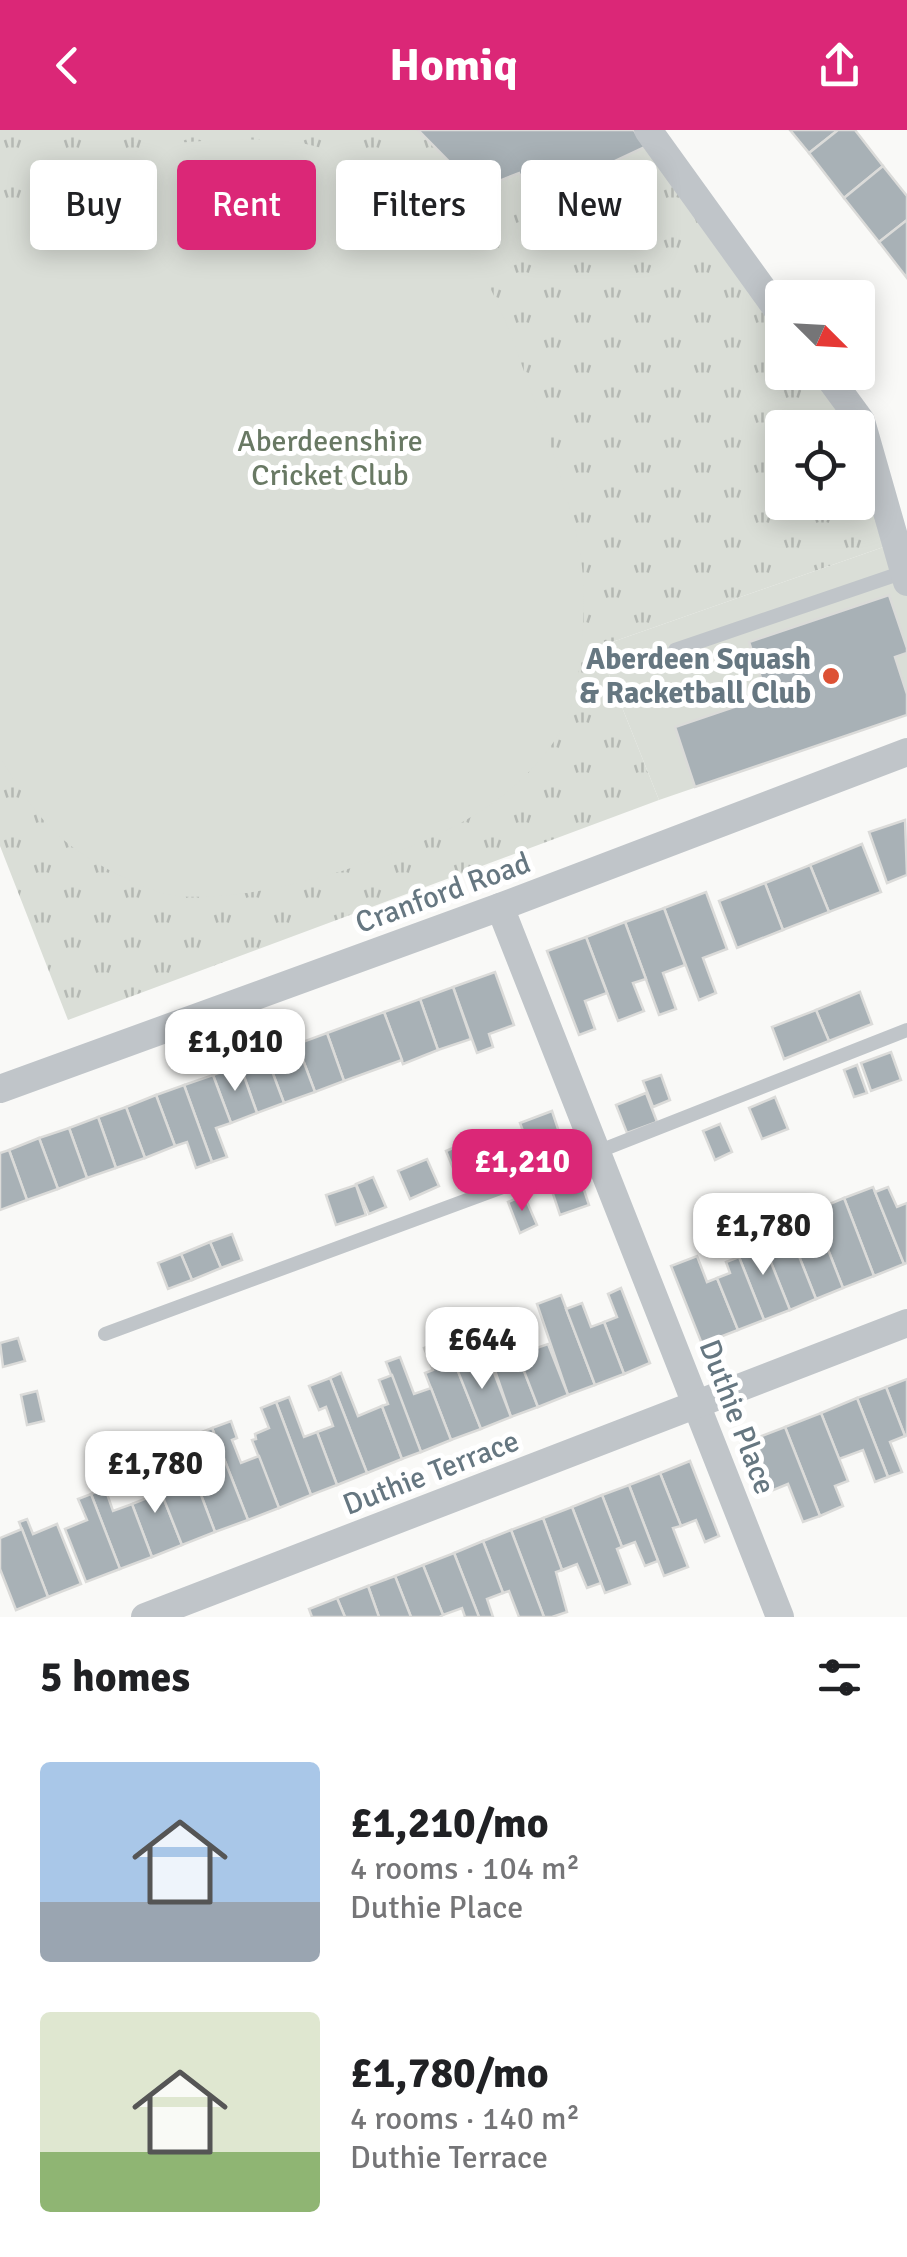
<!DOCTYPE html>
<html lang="en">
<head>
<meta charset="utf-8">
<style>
  :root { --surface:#fff; --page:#f6f6f6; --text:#202124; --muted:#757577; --accent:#db2777 }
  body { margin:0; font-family:Signika,sans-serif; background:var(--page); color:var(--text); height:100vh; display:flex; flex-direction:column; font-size:38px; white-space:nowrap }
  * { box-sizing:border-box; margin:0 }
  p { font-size:32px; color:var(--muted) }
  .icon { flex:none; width:55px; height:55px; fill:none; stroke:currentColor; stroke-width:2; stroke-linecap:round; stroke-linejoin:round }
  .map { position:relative; height:1487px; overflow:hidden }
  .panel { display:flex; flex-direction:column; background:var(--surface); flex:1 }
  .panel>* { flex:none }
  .hud { position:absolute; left:30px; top:30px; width:848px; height:90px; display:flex; gap:20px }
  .needle { width:65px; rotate:114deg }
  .controls { position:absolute; left:765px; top:150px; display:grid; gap:20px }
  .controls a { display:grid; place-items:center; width:110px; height:110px; border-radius:10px; background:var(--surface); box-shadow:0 5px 25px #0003; font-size:50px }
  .price { position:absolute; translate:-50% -85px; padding:0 22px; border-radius:20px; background:#fff; color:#222; font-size:32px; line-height:65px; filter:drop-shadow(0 2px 5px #0008) }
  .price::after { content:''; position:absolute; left:50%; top:60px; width:30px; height:22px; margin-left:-15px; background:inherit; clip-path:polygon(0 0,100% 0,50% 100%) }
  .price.active { background:var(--accent); color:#fff }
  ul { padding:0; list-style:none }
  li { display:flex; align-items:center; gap:30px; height:250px; padding:0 40px }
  li span { display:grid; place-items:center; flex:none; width:280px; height:200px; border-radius:10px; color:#555 }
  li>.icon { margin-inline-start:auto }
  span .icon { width:120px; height:120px; fill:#fffc; stroke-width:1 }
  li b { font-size:42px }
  h2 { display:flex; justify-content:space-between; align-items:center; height:120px; padding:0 40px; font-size:42px }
  .tag { padding:0 35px; border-radius:10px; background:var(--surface); box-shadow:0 5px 25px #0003; font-size:35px; line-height:90px }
  .tag.active { background:var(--accent); color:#fff }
  header { display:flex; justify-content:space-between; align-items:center; height:130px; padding:0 40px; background:var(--accent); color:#fff; font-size:45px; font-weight:700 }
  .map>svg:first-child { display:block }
</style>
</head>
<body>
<header><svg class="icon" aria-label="back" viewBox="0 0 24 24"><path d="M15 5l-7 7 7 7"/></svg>Homiq<svg class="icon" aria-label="share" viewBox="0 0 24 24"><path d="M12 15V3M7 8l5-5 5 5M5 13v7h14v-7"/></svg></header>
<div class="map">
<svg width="907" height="1487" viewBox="0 0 907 1487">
  <defs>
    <pattern id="park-tufts" width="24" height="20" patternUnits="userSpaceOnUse" patternTransform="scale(2.5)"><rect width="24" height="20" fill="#daded7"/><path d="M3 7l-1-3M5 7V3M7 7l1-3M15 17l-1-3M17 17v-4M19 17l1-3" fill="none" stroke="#b5b9b4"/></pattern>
  </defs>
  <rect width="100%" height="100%" fill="#f9f9f7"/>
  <path fill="url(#park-tufts)" fill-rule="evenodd" d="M 0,0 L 634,0 L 782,186 L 782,242 L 825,243 L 861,291 L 895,413 L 598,517 L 659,670 L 68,890 L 0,716 ZM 782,298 L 858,298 L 858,372 L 782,372 Z"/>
  <g fill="#daded7">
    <path d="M 245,9 C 265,11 286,10 306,14 C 357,25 411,60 447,97 C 496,147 514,215 537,278 C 554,326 571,374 580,423 C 588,464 583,550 567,588 C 551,624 519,655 487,677 C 418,724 262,774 178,766 C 159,764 138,754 121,746 C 57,714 36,687 0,627 L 0,92 C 44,65 94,33 145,19 C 177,10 212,11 245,9 Z"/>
    <polygon points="895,413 907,454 907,585 659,670 598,517"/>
  </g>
  <g fill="#a8b1b6" stroke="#dbdbd9" stroke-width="2.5">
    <polygon points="418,0 634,0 645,17 532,70 519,43 477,60"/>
    <polygon points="790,0 838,0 809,23"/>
    <polygon points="838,0 855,0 883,36 844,68 809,23"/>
    <polygon points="883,36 907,66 907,90 879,112 844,68"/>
    <polygon points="907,90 907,148 879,112"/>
    <polygon points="889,465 907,518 907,523 895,527 907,564 907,585 695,657 675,597 767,566 749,512"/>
    <polygon points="905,690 907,745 887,753 869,702"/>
    <polygon points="862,714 881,762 829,782 810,735"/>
    <polygon points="810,735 829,782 783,800 765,753"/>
    <polygon points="765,753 783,800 737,818 719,771"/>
    <polygon points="706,762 727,819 703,828 716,863 699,870 664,778"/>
    <polygon points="664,778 685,835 663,843 676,879 659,885 625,792"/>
    <polygon points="625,792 646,849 633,853 644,881 618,891 586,807"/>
    <polygon points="586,807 607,863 585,871 595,899 579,905 547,821"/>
    <polygon points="495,842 514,895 489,904 493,917 477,923 453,857"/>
    <polygon points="453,857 471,909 438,920 420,869"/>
    <polygon points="860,862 872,894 829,911 816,880"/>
    <polygon points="420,869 438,920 403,934 384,882"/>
    <polygon points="816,880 829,911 784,929 772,897"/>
    <polygon points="384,882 402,930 344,951 327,903"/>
    <polygon points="327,903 344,951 315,962 297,914"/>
    <polygon points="297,914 315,962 284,973 266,925"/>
    <polygon points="891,922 901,950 871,961 861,933"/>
    <polygon points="266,925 284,973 257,983 240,935"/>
    <polygon points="240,935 257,983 231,993 213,945"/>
    <polygon points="857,935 867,963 854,967 844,940"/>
    <polygon points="213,945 231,993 216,998 227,1027 212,1032 184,955"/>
    <polygon points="661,945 670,970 653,977 643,951"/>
    <polygon points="184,955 212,1032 196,1038 187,1012 175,1016 156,965"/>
    <polygon points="646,963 657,992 627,1003 616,975"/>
    <polygon points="156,965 175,1016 145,1028 126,977"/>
    <polygon points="775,967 788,999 762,1009 749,978"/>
    <polygon points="126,977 145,1028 116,1038 98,987"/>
    <polygon points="552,981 562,1011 531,1022 520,993"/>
    <polygon points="98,987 116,1038 87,1048 69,998"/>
    <polygon points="720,994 732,1022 715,1030 703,1001"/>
    <polygon points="69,998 87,1048 58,1059 39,1008"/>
    <polygon points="493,1007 502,1032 487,1038 478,1012"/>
    <polygon points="39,1008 58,1059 27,1070 9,1020"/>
    <polygon points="474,1009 486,1038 458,1050 446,1021"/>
    <polygon points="9,1020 27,1070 0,1080 0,1023"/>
    <polygon points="427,1029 439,1056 410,1069 398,1041"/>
    <polygon points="577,1039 589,1075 560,1085 548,1049"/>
    <polygon points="373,1047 386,1077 369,1084 356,1054"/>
    <polygon points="356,1055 366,1085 336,1095 326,1065"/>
    <polygon points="873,1057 904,1134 874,1146 844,1068"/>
    <polygon points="888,1057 897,1077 907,1073 907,1133 904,1134 875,1062"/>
    <polygon points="524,1065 537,1095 520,1103 508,1072"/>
    <polygon points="844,1068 874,1146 843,1158 813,1081"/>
    <polygon points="813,1081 843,1158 816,1169 795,1116 811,1109 801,1085"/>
    <polygon points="771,1095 781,1121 795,1116 816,1169 790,1180 758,1100"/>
    <polygon points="758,1100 790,1180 764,1190 739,1127 751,1122 744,1105"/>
    <polygon points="232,1104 242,1130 221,1138 210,1112"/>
    <polygon points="210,1112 221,1138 192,1150 181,1124"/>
    <polygon points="181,1124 192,1150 168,1159 158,1133"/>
    <polygon points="697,1126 707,1152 717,1148 738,1200 702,1214 671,1136"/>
    <polygon points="739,1127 764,1190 738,1200 717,1148 730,1143 726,1132"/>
    <polygon points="621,1158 650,1233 624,1244 604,1192 617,1187 608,1164"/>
    <polygon points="561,1165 595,1255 568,1265 537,1174"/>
    <polygon points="582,1173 591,1197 604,1192 624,1244 595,1255 566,1179"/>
    <polygon points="504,1188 538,1277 511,1287 480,1197"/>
    <polygon points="521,1195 531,1220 548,1214 568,1265 538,1277 508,1200"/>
    <polygon points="18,1208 25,1231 3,1237 0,1213"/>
    <polygon points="446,1210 481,1299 451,1310 425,1243 433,1240 424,1218"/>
    <polygon points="464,1219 473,1242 491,1235 511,1287 481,1299 451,1224"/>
    <polygon points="400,1227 414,1264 431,1258 451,1310 421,1322 386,1232"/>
    <polygon points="341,1243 358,1286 382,1276 402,1329 367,1343 330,1248"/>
    <polygon points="392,1245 421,1322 402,1329 382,1276 388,1274 379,1250"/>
    <polygon points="330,1248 367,1343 337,1355 317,1302 333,1296 326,1277 319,1280 309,1256"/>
    <polygon points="907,1249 907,1305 905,1306 886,1257"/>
    <polygon points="886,1257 905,1306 890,1312 902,1342 888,1347 857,1268"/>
    <polygon points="37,1261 44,1291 27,1295 21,1265"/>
    <polygon points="289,1267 304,1307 317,1302 337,1355 311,1365 276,1272"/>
    <polygon points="857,1268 888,1347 875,1352 863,1320 839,1329 821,1283"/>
    <polygon points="276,1272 311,1365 279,1378 252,1310 256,1309 255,1304 269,1298 261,1278"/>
    <polygon points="821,1283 848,1351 835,1356 843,1376 820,1386 785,1297"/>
    <polygon points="231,1291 237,1308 232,1310 241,1333 259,1326 279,1378 248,1390 212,1298"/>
    <polygon points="785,1297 820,1386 803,1392 788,1354 761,1365 741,1314"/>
    <polygon points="212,1298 248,1390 215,1402 195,1349 211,1343 208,1334 197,1338 186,1308"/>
    <polygon points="690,1331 719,1406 705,1412 696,1390 681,1396 660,1343"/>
    <polygon points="150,1334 182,1415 152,1427 132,1374 147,1368 135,1340"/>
    <polygon points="660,1343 681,1396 673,1398 688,1437 664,1446 629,1355"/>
    <polygon points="195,1349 215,1402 182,1415 161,1362"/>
    <polygon points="629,1355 658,1431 645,1436 635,1412 622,1417 602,1365"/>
    <polygon points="105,1358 113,1381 132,1374 152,1427 120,1439 91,1364"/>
    <polygon points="91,1364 120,1439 86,1452 65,1399 87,1390 78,1369"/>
    <polygon points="602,1365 622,1417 617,1419 630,1454 605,1463 572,1377"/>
    <polygon points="572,1377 601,1453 587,1458 577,1434 562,1440 543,1388"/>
    <polygon points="543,1388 562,1440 556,1442 567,1482 552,1487 544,1487 511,1400"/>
    <polygon points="27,1389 33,1404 57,1394 81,1454 48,1467 19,1392"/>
    <polygon points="22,1399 48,1467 16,1480 0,1439 0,1408"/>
    <polygon points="511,1400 544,1487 519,1487 509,1461 503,1463 483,1411"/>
    <polygon points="483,1411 503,1463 487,1469 493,1487 479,1487 454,1423"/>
    <polygon points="454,1423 479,1487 465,1487 462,1478 443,1485 423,1435"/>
    <polygon points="423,1435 443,1485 439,1487 411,1487 395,1446"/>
    <polygon points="395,1446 411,1487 379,1487 368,1456"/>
    <polygon points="368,1456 379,1487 345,1487 337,1468"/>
    <polygon points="337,1468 345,1487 312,1487 309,1479"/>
  </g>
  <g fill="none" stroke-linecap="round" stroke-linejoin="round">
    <g stroke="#c0c5c9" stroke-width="14">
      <polyline points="675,520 904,442"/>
      <polyline points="105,1204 597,1022 907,900"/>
    </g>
    <g stroke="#c0c5c9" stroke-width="28">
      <polyline points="648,0 782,186"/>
      <polyline points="825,242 861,291 907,452"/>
      <polyline points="500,777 780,1487"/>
      <polyline points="0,959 500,777 907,622"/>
      <polyline points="145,1487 907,1193"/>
    </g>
  </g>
  <circle fill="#dd5134" stroke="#fff" stroke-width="4" cx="831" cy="546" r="10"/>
  <g text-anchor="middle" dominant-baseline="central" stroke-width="10" stroke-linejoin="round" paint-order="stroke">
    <g font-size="30" fill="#697964" stroke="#fff">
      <text x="330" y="311">Aberdeenshire<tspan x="330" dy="34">Cricket Club</tspan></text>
    </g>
    <g font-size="30" font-weight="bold" fill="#667781" stroke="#fff" text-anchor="end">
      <text x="811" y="529">Aberdeen Squash<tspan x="811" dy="34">&amp; Racketball Club</tspan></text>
    </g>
    <g font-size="30" fill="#667781" stroke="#fff">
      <text transform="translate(443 763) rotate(-20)">Cranford Road</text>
      <text transform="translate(737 1287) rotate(69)">Duthie Place</text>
      <text transform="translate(431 1343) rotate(-21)">Duthie Terrace</text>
    </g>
  </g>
</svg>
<div class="controls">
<a><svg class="needle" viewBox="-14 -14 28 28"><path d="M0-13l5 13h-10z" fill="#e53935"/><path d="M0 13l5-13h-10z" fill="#757577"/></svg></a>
<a><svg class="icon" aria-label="locate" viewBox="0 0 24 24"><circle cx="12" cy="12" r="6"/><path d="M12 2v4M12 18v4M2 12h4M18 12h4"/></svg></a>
</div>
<b class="price" style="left:235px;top:964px">£1,010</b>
<b class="price active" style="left:522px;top:1084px">£1,210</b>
<b class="price" style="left:763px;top:1148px">£1,780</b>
<b class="price" style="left:482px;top:1262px">£644</b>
<b class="price" style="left:155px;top:1386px">£1,780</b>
<div class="hud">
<a class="tag">Buy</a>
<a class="tag active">Rent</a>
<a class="tag">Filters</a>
<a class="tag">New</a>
</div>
</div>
<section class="panel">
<h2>5 homes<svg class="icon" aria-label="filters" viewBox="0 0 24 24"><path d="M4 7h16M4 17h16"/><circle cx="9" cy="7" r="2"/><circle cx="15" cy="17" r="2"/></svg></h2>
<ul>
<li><span style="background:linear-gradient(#a9c7e8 70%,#9aa5b1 0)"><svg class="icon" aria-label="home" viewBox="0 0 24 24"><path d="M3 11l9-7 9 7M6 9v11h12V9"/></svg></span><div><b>£1,210/mo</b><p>4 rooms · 104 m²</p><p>Duthie Place</p></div></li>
<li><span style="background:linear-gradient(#dfe7d0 70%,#8fb573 0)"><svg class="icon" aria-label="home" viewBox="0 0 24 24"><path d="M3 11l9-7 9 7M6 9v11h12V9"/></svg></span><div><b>£1,780/mo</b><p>4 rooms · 140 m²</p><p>Duthie Terrace</p></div></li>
</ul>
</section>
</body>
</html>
